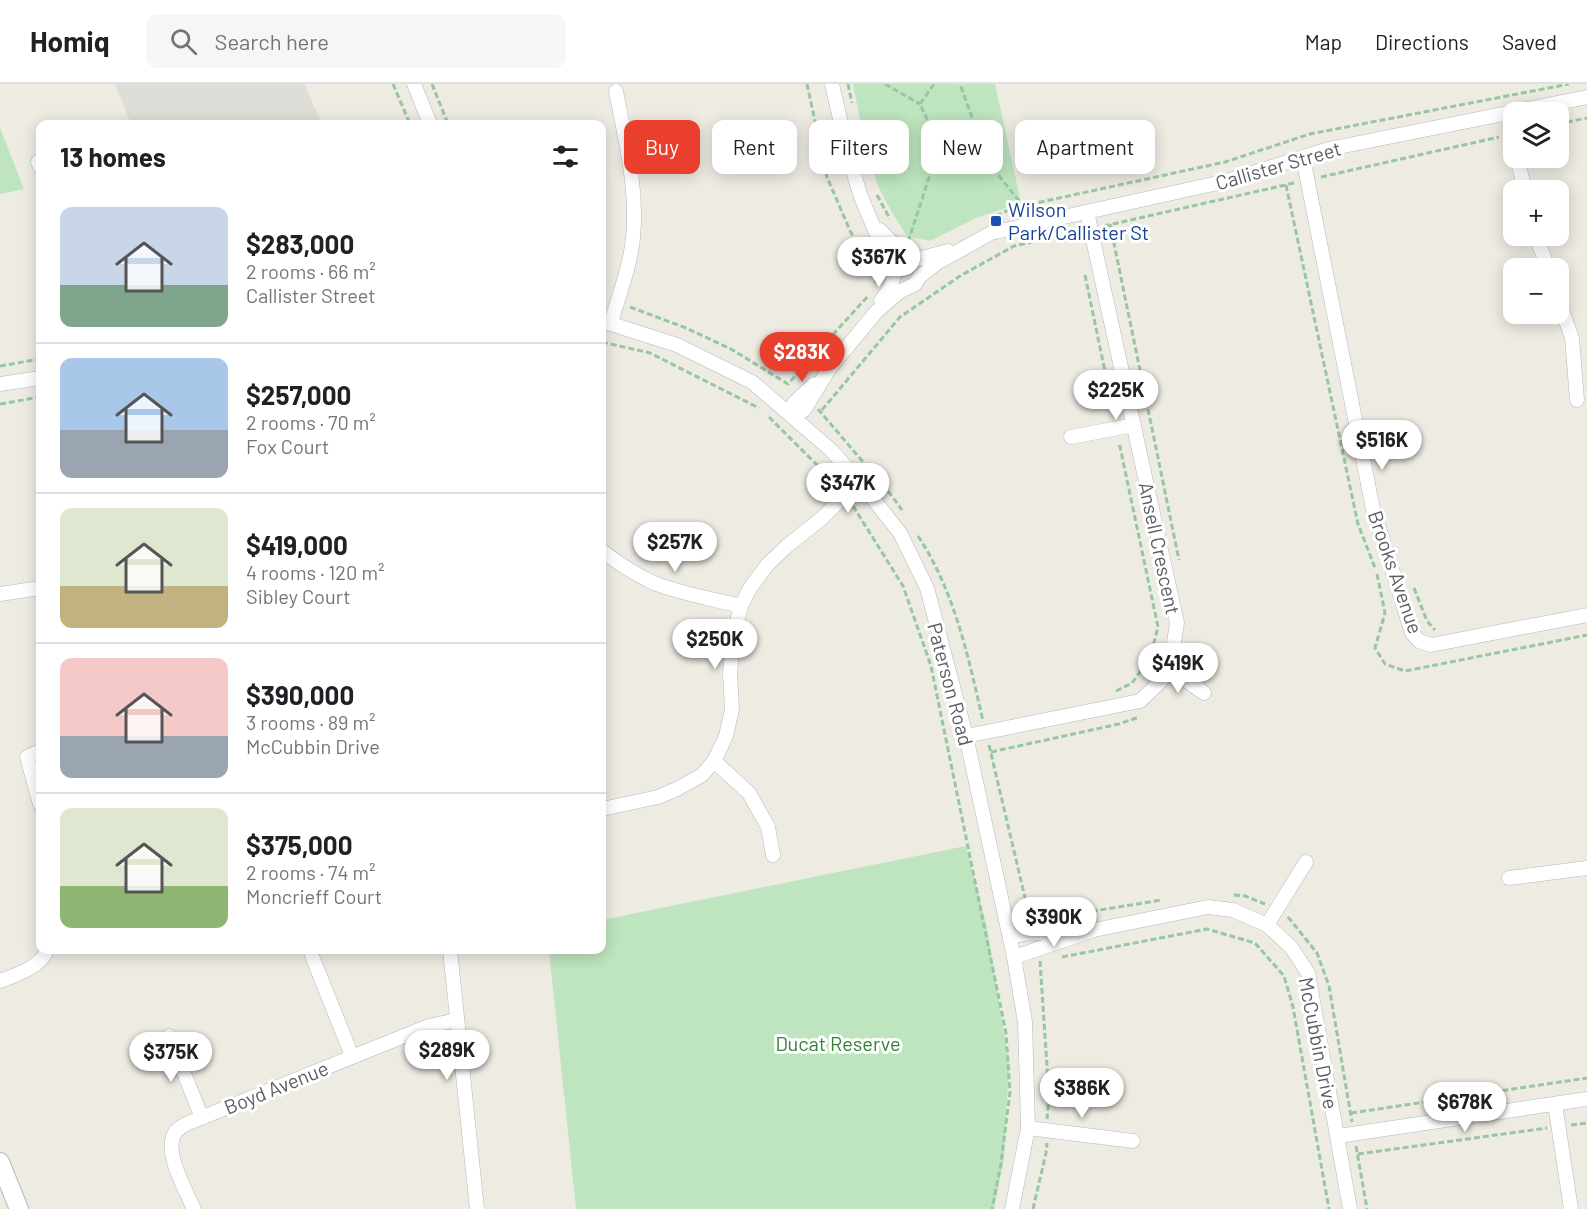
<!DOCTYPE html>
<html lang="en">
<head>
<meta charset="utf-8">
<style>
  :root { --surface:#fff; --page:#f6f6f6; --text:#202124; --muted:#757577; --line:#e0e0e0; --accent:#e93f2c }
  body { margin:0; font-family:Barlow,sans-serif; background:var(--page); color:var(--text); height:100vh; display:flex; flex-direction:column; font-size:22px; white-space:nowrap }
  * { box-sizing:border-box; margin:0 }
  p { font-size:20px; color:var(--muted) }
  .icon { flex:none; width:33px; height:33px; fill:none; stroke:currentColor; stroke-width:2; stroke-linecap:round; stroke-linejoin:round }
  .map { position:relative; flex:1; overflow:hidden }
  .sheet { position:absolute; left:36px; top:36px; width:570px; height:834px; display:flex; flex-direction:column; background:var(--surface); border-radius:12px; box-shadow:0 3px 15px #0003 }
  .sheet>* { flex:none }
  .banner { position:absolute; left:624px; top:36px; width:570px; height:54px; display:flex; gap:12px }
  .tools { position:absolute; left:1503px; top:18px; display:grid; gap:12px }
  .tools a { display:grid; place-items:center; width:66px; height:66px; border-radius:12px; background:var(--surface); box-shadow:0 3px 15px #0003; font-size:30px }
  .price { position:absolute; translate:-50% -51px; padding:0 14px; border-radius:21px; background:#fff; color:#222; font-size:20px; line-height:39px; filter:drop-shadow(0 2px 3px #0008) }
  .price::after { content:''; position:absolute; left:50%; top:36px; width:18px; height:14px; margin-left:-9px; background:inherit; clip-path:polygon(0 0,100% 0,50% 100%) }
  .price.active { background:var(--accent); color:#fff }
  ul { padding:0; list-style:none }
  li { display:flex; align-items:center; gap:18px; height:150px; padding:0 24px }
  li+li { border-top:2px solid var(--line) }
  li span { display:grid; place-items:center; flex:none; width:168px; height:120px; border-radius:12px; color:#555 }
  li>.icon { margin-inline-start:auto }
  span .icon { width:72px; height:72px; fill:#fffc; stroke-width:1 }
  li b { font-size:26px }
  h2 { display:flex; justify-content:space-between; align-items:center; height:72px; padding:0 24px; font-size:26px }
  .chip { padding:0 21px; border-radius:12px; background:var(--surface); box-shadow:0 3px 15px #0003; font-size:21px; line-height:54px }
  .chip.active { background:var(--accent); color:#fff }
  header { display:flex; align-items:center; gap:36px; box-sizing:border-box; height:84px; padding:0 30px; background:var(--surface); border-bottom:2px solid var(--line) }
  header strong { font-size:28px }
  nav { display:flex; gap:33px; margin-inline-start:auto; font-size:21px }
  .search { width:420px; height:54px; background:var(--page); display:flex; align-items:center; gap:15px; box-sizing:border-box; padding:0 21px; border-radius:12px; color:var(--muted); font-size:22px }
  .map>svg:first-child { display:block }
</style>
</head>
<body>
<header>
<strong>Homiq</strong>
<div class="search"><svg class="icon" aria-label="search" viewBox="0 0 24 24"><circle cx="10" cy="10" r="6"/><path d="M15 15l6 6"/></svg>Search here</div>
<nav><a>Map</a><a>Directions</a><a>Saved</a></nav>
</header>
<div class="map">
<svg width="1587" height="1125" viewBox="0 0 1587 1125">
  <rect width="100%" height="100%" fill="#edebe2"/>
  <polygon fill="#deddd7" points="115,0 304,0 322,40 131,40"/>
  <g fill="#bee5bf">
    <path d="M 853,0 L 995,0 L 1021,119 L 976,134 L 930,157 L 907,152 C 896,135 885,118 877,99 C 864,68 860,33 853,0 Z"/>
    <polygon points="0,44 24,105 0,110"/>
    <polygon points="966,762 987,844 1009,980 1004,1075 994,1125 576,1125 549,866 602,866 602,836"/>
  </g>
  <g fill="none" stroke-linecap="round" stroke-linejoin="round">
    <defs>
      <g id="street">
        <polyline points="414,0 430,40"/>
        <polyline points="832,0 849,74 861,113 893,189"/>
        <polyline points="1507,29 1514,57"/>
        <polyline points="1303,74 1373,425 1412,549 1419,557 1431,561 1587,531"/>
        <polyline points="1517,74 1525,106"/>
        <polyline points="38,78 40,83"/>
        <polyline points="880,146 909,176"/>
        <polyline points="1536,152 1548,184"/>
        <polyline points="1558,215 1572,254 1577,316"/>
        <polyline points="881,217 891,202 897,180 905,176 911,177 948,167"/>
        <polyline points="602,237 677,261 752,298 831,366 863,402 900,449 927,504 966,652 1014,873 1025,938 1028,1044 1012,1125"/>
        <path d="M 611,239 C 619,211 630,183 633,154 C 638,103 625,56 616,7"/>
        <polyline points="0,300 40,294"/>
        <polyline points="792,332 804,326 829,285 876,228 899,208 915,200 919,193 937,179 991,149 1227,97 1329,65 1587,13"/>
        <polyline points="792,332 794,319 814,300"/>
        <polyline points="1071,353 1134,341"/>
        <path d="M 602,467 C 618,479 636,491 654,499 C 682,510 713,515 741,522"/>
        <polyline points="0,510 40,504"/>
        <polyline points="1170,585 1204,609"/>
        <polyline points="966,652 1140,617 1159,599 1170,585 1177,539 1087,128"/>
        <polyline points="40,667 27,673 40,720"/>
        <polyline points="714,677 749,709 768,743 773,771"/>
        <polyline points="602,725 658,713 677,705 702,691 714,677 726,652 732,625 730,590 733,553 741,522 750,504 768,480 787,462 821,435 851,405 863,402"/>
        <polyline points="1509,794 1587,784"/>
        <polyline points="1267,841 1306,778"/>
        <polyline points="1010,853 1023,850 1080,847"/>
        <polyline points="450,866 477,1125"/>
        <polyline points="312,872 352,972"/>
        <polyline points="1014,873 1094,846 1208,823 1233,826 1267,841 1291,863 1308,889 1350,1125"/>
        <path d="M 0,897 C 16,891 41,883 47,866"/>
        <polyline points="169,952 202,1034"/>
        <polyline points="1555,1020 1571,1125"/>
        <polyline points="1028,1044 1133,1057"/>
        <polyline points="1338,1052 1587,1015"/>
        <path d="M 194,1125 C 186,1107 166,1072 173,1053 C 175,1046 181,1043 186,1040 L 429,942 L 457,936"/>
      </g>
      <polyline id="secondary" points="0,1078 19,1125"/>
    </defs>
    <use href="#street" stroke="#b5b8bd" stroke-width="15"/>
    <use href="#secondary" stroke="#b6b9bf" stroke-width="20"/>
    <g stroke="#97c6a5" stroke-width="3" stroke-dasharray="6 3" stroke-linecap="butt">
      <polyline points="393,0 410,40"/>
      <polyline points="432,0 448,40"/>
      <polyline points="807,0 827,93 851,149 872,176"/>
      <polyline points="848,0 852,19"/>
      <polyline points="885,0 920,20"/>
      <polyline points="934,0 920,20 935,52 942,54 977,47 960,0"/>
      <polyline points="1558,40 1587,34"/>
      <polyline points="965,49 1023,122"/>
      <polyline points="1321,93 1499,53"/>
      <polyline points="1286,101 1358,440 1375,484"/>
      <polyline points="877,111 890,135"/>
      <polyline points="996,132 1013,124 1225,78 1310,50 1569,0"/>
      <polyline points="1110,140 1179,476"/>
      <polyline points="1104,142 1294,99"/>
      <polyline points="908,158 942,54"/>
      <polyline points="875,185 876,199"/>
      <polyline points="1085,191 1114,331"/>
      <polyline points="630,223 686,244 731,265 788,300 868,212"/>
      <polyline points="602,258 650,269 759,324"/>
      <polyline points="0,282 40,275"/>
      <polyline points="0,320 40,313"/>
      <polyline points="818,325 892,412 902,426"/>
      <polyline points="822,326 900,233 960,192 1014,162 1077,148"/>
      <polyline points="769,333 836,400"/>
      <polyline points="853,422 903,502 931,582 1006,949 1010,1008 1001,1079 992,1125"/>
      <path d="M 918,452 C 955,508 968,572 983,637"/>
      <polyline points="1377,490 1385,529 1375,564 1385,580 1405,587 1587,551"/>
      <polyline points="1414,504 1427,537 1435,546"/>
      <polyline points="1116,607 1132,599 1150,574 1158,543 1119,358"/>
      <polyline points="989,661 1030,835"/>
      <polyline points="991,668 1119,640 1139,633"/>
      <polyline points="1234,811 1245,812 1265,820"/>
      <polyline points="1056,833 1162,816"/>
      <polyline points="1288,833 1317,869 1329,902 1352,1038"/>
      <polyline points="1062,873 1207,845 1255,859 1284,892 1293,923 1329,1125"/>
      <polyline points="1040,877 1049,1012 1047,1035"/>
      <polyline points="1351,1029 1587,994"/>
      <polyline points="1571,1041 1587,1039"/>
      <polyline points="1356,1062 1367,1125"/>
      <polyline points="1358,1070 1547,1044"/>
      <polyline points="1033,1125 1046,1069 1047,1059"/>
    </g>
    <use href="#street" stroke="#fff" stroke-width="14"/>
    <use href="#secondary" stroke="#fff" stroke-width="18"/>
  </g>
  <rect fill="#1a4fb4" stroke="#fff" stroke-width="2" x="990" y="131" width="12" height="12" rx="3"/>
  <g text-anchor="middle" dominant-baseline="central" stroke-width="6" stroke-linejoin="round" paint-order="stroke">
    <g font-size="20" fill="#5a5e63" stroke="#fff">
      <text transform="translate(1278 81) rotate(-16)">Callister Street</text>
      <text transform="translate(1160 464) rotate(78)">Ansell Crescent</text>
      <text transform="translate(1396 488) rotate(71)">Brooks Avenue</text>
      <text transform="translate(951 600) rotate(75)">Paterson Road</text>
      <text transform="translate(1319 959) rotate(79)">McCubbin Drive</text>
      <text transform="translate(276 1003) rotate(-22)">Boyd Avenue</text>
    </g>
    <g font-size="20" fill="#164399" stroke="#fff" text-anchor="start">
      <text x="1008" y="125">Wilson<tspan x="1008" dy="23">Park/Callister St</tspan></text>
    </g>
    <g font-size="20" fill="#338139" stroke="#fff">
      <text x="838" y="959">Ducat Reserve</text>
    </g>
  </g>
</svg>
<div class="tools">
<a><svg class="icon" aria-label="layers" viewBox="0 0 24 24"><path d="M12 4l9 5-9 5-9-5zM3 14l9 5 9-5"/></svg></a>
<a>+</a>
<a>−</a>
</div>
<b class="price" style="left:879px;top:204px">$367K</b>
<b class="price active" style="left:802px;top:299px">$283K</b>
<b class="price" style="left:1116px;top:337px">$225K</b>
<b class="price" style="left:1382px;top:387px">$516K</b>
<b class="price" style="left:848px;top:430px">$347K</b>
<b class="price" style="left:675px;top:489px">$257K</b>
<b class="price" style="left:715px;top:586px">$250K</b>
<b class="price" style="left:1178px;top:610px">$419K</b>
<b class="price" style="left:1054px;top:864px">$390K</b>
<b class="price" style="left:447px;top:997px">$289K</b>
<b class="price" style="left:171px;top:999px">$375K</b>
<b class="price" style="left:1082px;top:1035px">$386K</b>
<b class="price" style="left:1465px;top:1049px">$678K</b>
<div class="banner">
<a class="chip active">Buy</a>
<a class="chip">Rent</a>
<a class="chip">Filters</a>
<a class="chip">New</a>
<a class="chip">Apartment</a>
</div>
<section class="sheet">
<h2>13 homes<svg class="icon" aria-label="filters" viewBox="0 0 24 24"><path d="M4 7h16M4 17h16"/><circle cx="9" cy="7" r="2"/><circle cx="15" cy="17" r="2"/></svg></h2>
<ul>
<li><span style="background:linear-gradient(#c9d6e8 65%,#7fa58c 0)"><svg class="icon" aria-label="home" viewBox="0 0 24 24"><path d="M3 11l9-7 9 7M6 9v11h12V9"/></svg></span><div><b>$283,000</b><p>2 rooms · 66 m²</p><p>Callister Street</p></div></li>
<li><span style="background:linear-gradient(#a9c7e8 60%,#9aa5b1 0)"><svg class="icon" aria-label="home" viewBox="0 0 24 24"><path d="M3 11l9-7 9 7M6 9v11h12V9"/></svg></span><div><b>$257,000</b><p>2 rooms · 70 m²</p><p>Fox Court</p></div></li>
<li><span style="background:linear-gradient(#dfe7d0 65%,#c2b280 0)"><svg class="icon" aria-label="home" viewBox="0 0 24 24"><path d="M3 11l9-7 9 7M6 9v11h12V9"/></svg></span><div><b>$419,000</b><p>4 rooms · 120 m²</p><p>Sibley Court</p></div></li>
<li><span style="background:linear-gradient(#f6c9c9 65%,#9aa5b1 0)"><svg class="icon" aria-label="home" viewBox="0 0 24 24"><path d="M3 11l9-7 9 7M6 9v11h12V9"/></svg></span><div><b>$390,000</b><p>3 rooms · 89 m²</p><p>McCubbin Drive</p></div></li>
<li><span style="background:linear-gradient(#dfe7d0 65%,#8fb573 0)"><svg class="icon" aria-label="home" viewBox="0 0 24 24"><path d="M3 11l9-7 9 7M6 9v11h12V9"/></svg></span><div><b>$375,000</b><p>2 rooms · 74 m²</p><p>Moncrieff Court</p></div></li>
</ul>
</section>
</div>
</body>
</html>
